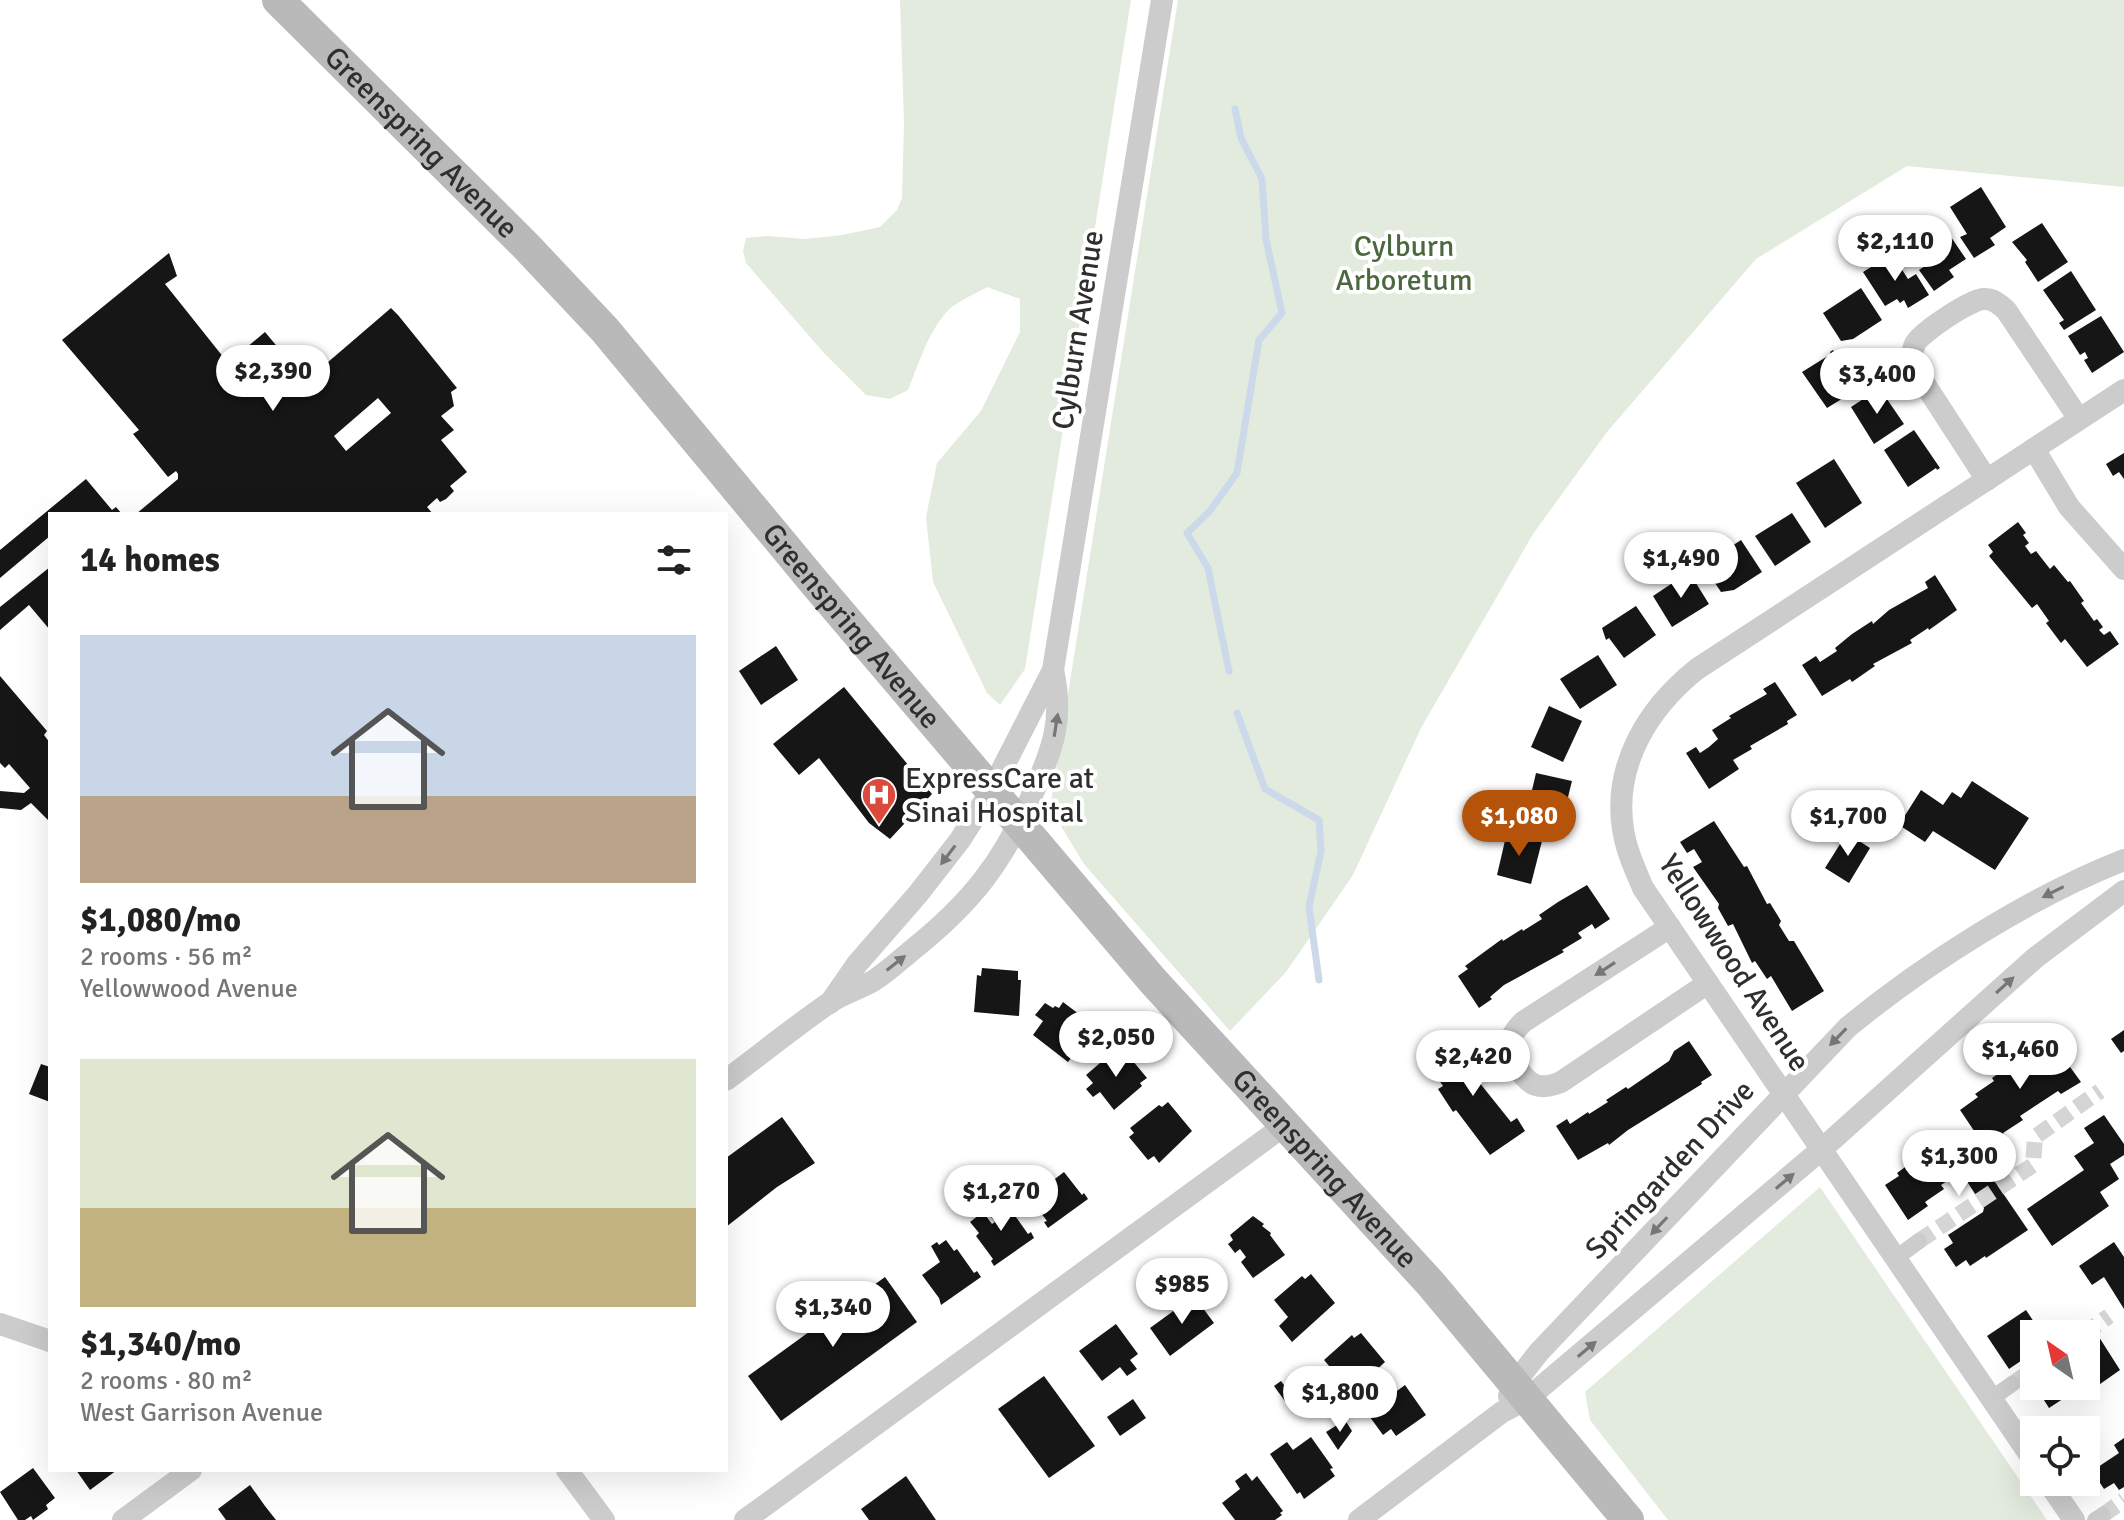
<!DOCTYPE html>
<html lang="en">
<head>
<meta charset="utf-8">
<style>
  :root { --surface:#fff; --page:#f2f2f2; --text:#222; --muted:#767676; --accent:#b45309 }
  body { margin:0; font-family:Signika,sans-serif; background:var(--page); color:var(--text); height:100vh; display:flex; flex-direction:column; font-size:30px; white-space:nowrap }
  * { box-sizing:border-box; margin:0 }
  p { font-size:26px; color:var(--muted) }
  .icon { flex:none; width:44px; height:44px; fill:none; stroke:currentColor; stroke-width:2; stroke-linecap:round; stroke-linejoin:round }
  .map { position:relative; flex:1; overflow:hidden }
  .details { position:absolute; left:48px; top:512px; width:680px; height:960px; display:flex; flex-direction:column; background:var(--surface); border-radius:0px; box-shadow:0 8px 32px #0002 }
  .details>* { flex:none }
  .needle { width:52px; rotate:326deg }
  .buttons { position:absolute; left:2020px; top:1320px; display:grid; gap:16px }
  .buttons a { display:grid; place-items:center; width:80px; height:80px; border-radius:0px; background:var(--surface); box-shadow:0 8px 32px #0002; font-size:40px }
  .price { position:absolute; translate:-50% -68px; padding:0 18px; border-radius:28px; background:#fff; color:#222; font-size:26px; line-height:52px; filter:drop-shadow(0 2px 4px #0008) }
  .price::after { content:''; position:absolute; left:50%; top:48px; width:24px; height:18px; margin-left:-12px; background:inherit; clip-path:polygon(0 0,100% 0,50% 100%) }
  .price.selected { background:var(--accent); color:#fff }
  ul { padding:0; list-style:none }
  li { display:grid; align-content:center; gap:16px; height:424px; padding:0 32px }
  li span { display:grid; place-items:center; height:248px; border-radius:0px; color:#555 }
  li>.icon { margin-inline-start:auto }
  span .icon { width:144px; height:144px; fill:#fffc; stroke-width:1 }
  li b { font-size:34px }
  h2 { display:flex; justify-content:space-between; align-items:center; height:96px; padding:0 32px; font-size:34px }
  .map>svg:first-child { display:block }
</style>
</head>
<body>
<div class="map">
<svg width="2124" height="1520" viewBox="0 0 2124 1520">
  <rect width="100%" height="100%" fill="#fff"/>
  <g fill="#e2ebdd">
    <path d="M 900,0 L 1131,0 L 1025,669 L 1000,705 L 987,693 L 933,582 L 926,517 L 937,463 L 981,411 L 1020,332 L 1020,299 L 987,287 C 973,295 954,302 944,315 C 927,336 918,365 908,390 L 890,399 L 866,395 L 823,352 L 746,263 L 743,251 L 746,238 L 768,236 L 805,239 L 842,235 L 880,227 L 897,210 L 902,198 L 904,122 Z"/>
    <polygon points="1178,0 2124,0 2124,187 1907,166 1756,259 1607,432 1533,534 1421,728 1353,875 1286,972 1230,1031 1084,864 1050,808"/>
    <polygon points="1820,1187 2047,1520 1668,1520 1590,1420 1585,1392"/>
  </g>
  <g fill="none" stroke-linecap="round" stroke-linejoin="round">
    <g stroke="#cbd9ea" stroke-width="7">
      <polyline points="1229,671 1208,568 1187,533 1209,512 1237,473 1259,340 1282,313 1266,239 1262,179 1241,138 1235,109"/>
      <polyline points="1237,713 1265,789 1319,820 1321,851 1309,907 1319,980"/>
    </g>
  </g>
  <g fill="#161616" fill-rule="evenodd">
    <polygon points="1981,187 2006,227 1990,238 1995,245 1974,258 1960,237 1967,234 1950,207"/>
    <polygon points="1940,221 1966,259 1949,270 1954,277 1934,291 1919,270 1925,266 1909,242"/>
    <polygon points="2042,223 2068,262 2038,282 2025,262 2027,260 2012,242"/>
    <path d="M 169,253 L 177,276 L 165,284 L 228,363 L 265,332 L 306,381 L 391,308 L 398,315 L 457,388 L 451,392 L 454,406 L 441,416 L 454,430 L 441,440 L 467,472 L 450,486 L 454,491 L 446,499 L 440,502 L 437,498 L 427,507 L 433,514 L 136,514 L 178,479 L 178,474 L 176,471 L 168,477 L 133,434 L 139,430 L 62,340 ZM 378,398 L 391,413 L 346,451 L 334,436 Z"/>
    <polygon points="1892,254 1908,279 1916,274 1929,295 1908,308 1904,300 1900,303 1897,299 1885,306 1863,272"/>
    <polygon points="2071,271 2096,310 2064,330 2059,323 2064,320 2043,290"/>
    <polygon points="1861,288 1882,320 1853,339 1841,341 1823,313"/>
    <polygon points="2101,316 2124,352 2092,373 2084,360 2088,358 2085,352 2080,355 2068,336"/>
    <polygon points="1833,350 1858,389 1827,408 1802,372 1831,354 1830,352"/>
    <polygon points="1878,386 1904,424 1874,444 1851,407 1877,390 1876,387"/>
    <polygon points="1914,430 1940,468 1937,470 1936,468 1908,487 1884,450"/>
    <polygon points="2124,453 2124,479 2119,472 2113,476 2106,464"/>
    <polygon points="1834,459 1862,503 1825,528 1796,483"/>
    <polygon points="86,479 112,510 116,507 122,514 50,514 50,536 0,578 0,550"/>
    <polygon points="1792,513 1811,542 1775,566 1755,536"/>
    <polygon points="2018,522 2026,533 2023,535 2029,543 2025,546 2031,554 2036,551 2050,569 2054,565 2068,582 2070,581 2084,601 2081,603 2094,621 2097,619 2103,627 2099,630 2104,635 2110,631 2119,644 2087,667 2065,639 2061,643 2046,623 2049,621 2037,604 2032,608 1989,556 1993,552 1988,545"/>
    <polygon points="1741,540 1762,572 1734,590 1721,592 1703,565"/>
    <polygon points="50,567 50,630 29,605 0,630 0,607"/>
    <polygon points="1689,572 1709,604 1672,627 1653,596"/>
    <polygon points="1935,575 1957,610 1929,630 1928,628 1910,640 1912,643 1873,664 1875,666 1852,682 1850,679 1822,696 1802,665 1816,656 1820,662 1837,651 1835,648 1852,634 1872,621 1873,624 1889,610 1928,588 1925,582"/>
    <polygon points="1636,606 1656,635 1624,658 1609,638 1606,640 1602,628"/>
    <polygon points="776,646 798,680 761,705 739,671"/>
    <polygon points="1598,655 1617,685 1580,709 1560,679"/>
    <polygon points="0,676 47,731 44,735 50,743 50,822 31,803 21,810 0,808 0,791 24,793 30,788 9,764 5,768 0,763"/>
    <polygon points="1775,682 1797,715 1787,721 1788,724 1750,746 1752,749 1733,760 1739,769 1709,789 1686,753 1696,747 1700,753 1709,747 1718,739 1712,730 1731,718 1729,716 1767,694 1763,689"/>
    <polygon points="844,687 932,794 890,839 869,823 819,758 799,775 773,744"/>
    <polygon points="1549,706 1582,721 1563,762 1531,747"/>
    <polygon points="1536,773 1572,781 1561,825 1526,816"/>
    <polygon points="1972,781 2029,818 1995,870 1933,831 1925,842 1899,825 1921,790 1943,805 1952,792 1961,798"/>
    <polygon points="1714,821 1744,867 1747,866 1767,904 1770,903 1781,921 1779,925 1789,941 1794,941 1824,991 1792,1011 1771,976 1767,979 1755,961 1752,963 1733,924 1728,926 1718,908 1719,904 1693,867 1702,862 1694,849 1687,853 1680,842"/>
    <polygon points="1507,832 1542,841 1531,884 1497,875"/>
    <polygon points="1847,833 1870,848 1849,883 1825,868"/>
    <polygon points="1587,885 1610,919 1595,929 1592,924 1578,933 1582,938 1562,950 1564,952 1504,985 1490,997 1492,999 1479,1008 1458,976 1468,969 1465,966 1502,939 1503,941 1522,929 1523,931 1542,919 1539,915 1558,902"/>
    <polygon points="982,968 1018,971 1018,980 1021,980 1019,1016 974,1012 977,975 981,976"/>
    <polygon points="1063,1002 1092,1024 1088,1030 1090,1033 1068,1062 1033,1035 1043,1021 1035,1015 1045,1003 1053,1008 1055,1006 1059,1008"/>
    <polygon points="2124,1030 2124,1051 2121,1053 2111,1039"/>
    <polygon points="1462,1036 1470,1049 1466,1052 1480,1073 1475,1077 1511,1122 1517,1118 1525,1131 1490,1155 1456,1110 1453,1112 1438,1089 1443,1086 1433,1071 1436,1068 1430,1058"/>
    <polygon points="2065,1038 2075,1053 2065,1060 2081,1082 2061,1094 2058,1091 2020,1116 2023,1120 2003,1133 2006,1137 1987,1150 1960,1110 1978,1097 1975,1094 1994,1081 1992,1078 2031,1051 2033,1054 2053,1041 2055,1045"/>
    <polygon points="1689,1041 1712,1075 1701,1082 1702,1084 1628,1130 1609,1145 1608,1143 1578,1160 1556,1126 1567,1119 1570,1124 1588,1112 1589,1114 1608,1102 1606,1100 1626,1087 1628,1089 1669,1061 1674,1051"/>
    <polygon points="1123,1049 1147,1078 1140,1083 1142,1086 1114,1110 1100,1092 1093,1097 1086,1089 1093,1083 1086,1075 1114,1051 1117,1054"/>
    <polygon points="41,1064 50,1067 50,1102 29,1094"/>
    <polygon points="1168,1102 1192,1131 1159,1163 1154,1156 1148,1160 1129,1137 1134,1133 1130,1128 1159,1105 1162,1107"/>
    <polygon points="2104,1115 2124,1144 2124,1155 2110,1164 2119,1179 2100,1192 2109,1206 2052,1246 2027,1209 2084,1170 2074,1156 2094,1143 2084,1128"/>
    <polygon points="782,1117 815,1163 777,1187 726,1227 726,1158"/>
    <polygon points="1960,1130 2028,1230 1986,1258 1985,1256 1970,1266 1966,1260 1956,1267 1944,1249 1953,1243 1948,1235 1983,1212 1984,1208 1961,1172 1941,1185 1944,1189 1925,1202 1928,1206 1908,1220 1885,1185 1899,1176 1897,1173 1916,1159 1914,1156 1939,1139 1941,1143"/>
    <polygon points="1034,1167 1047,1185 1064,1172 1082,1195 1084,1193 1088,1199 1048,1228 1044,1222 1047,1221 1020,1185 1023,1183 1019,1178"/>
    <polygon points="1001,1202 1008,1212 1011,1210 1028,1234 1031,1232 1034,1238 994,1266 991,1261 993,1259 976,1236 979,1233 970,1222 983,1212 992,1224 995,1222 987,1212"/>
    <polygon points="1253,1216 1264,1224 1262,1226 1271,1233 1270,1235 1285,1255 1253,1278 1241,1262 1246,1257 1240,1249 1235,1253 1228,1244 1233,1240 1230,1235"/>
    <polygon points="946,1240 954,1251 957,1249 974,1273 977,1271 981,1277 941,1305 939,1298 922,1275 940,1262 931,1246 937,1242 939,1245"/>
    <polygon points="2114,1242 2124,1257 2124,1309 2104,1277 2092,1285 2079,1266"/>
    <polygon points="1311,1274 1335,1303 1292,1342 1279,1326 1288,1317 1274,1300 1302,1276 1305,1279"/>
    <polygon points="885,1277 917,1322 781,1421 748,1376"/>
    <polygon points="1194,1296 1214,1323 1170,1356 1150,1328"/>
    <polygon points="2026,1310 2042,1334 2034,1334 2034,1352 2009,1369 1987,1336"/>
    <polygon points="1116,1324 1138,1354 1130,1360 1137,1369 1127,1376 1120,1367 1102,1381 1079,1351"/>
    <polygon points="1361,1333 1385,1362 1352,1393 1324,1360 1352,1335 1354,1338"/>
    <polygon points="2099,1337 2120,1370 2083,1396 2078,1389 2049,1408 2037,1389 2041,1386 2086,1386 2086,1345"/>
    <polygon points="1044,1376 1095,1446 1049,1478 998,1409"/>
    <polygon points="1281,1381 1294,1399 1287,1404 1274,1386"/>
    <polygon points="1405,1385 1426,1415 1396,1436 1391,1429 1383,1435 1367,1413"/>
    <polygon points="1133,1399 1146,1418 1120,1436 1107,1417"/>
    <polygon points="1345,1420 1352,1431 1338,1450 1326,1432"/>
    <polygon points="1311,1437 1333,1468 1330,1469 1335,1476 1304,1499 1300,1492 1297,1494 1270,1454 1287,1442 1293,1450"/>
    <polygon points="2124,1438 2124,1487 2119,1490 2114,1483 2104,1489 2092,1471 2119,1453 2114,1445"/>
    <polygon points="33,1468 55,1498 46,1505 48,1509 33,1520 31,1516 25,1520 18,1520 0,1492"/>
    <polygon points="76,1470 117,1470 90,1490"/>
    <polygon points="1246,1473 1252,1481 1257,1476 1283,1511 1280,1513 1282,1515 1275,1520 1235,1520 1222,1503 1240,1489 1235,1481"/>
    <polygon points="906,1476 936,1520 869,1520 861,1509"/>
    <polygon points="250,1485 265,1506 276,1520 226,1520 218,1509"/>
  </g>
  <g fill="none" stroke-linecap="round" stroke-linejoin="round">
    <g stroke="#d5d5d5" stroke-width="16" stroke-dasharray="16 8" stroke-linecap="butt">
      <polyline points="1919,1241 2033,1165 2035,1137 2100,1091"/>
      <polyline points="2084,1334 2109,1316"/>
      <polyline points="2012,1384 2034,1369"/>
      <polyline points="2103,1515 2124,1500"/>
    </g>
    <g stroke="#ccc" stroke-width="16">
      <polyline points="1896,1258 1919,1241"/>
      <polyline points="1991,1399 2012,1384"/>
      <polyline points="2095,1520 2103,1515"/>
    </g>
    <g stroke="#ccc" stroke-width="22">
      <polyline points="2034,449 2069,507 2124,569"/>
      <path d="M 1987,480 L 1915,369 C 1912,361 1911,353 1915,344 C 1920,333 1971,299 1984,299 C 1994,299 1999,304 2006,310 L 2079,419"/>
      <path d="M 1670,927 L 1523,1022 C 1508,1037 1505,1049 1517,1067 C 1529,1086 1540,1091 1561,1082 L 1708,983"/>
      <polyline points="830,1003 857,964 918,894 960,840 991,791 1053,670 1162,0"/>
      <path d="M 726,1080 C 760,1055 794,1027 829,1003 C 842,994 859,989 873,981 C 886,973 899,961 911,951 C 970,904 1003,863 1033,793 C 1053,749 1064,719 1053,670"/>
      <polyline points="0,1324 50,1341"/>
      <path d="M 1509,1396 L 1514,1384 L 1539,1352 L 1848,1027 C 1926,963 2030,897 2124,860"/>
      <path d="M 2034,1461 L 1643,888 C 1635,869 1626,850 1623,829 C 1613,765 1648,708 1697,669 L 2124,390"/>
      <polyline points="567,1470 604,1520"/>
      <polyline points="2048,1482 2074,1520"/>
      <polyline points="123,1520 191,1470"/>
      <polyline points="745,1520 1285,1125"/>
      <polyline points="1359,1520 1502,1412 1527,1399 1822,1149 2035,958 2124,891"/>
    </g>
    <path stroke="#b9b9b9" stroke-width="32" id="s1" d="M 278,0 L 525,245 L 605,330 L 814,582 L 1153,981 L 1431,1284 L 1628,1520"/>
  </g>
  <defs><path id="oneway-solid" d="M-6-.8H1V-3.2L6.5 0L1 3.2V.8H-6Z" transform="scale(2)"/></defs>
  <g fill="#767676">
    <use href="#oneway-solid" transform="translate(1056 725) rotate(-81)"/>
    <use href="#oneway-solid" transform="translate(948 855) rotate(127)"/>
    <use href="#oneway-solid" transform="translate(2053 892) rotate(153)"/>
    <use href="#oneway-solid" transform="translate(896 963) rotate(-38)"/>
    <use href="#oneway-solid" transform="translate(1605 969) rotate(147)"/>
    <use href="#oneway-solid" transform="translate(2005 985) rotate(-42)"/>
    <use href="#oneway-solid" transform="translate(1838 1037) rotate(134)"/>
    <use href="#oneway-solid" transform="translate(1785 1181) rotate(-40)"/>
    <use href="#oneway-solid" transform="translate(1659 1226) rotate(133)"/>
    <use href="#oneway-solid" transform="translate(1587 1349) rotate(-40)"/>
  </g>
  <defs>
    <symbol id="hospital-pin" viewBox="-11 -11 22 30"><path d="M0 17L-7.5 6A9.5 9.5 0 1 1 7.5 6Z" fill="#da4b3c" stroke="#fff"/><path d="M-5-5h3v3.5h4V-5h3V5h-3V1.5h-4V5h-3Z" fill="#fff"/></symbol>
  </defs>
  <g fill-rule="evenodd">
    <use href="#hospital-pin" x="859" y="775" width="40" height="54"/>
  </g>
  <g text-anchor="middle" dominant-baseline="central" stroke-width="8" stroke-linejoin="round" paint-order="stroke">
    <g font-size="30" fill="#2f2f2f" stroke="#fff">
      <text stroke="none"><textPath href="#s1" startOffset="202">Greenspring Avenue</textPath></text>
      <text transform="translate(1078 330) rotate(-81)">Cylburn Avenue</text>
      <text stroke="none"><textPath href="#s1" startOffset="850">Greenspring Avenue</textPath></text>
      <text transform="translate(1734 963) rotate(57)">Yellowwood Avenue</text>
      <text stroke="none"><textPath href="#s1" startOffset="1570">Greenspring Avenue</textPath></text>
      <text transform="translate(1670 1170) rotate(-47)">Springarden Drive</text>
    </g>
    <g font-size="30" fill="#4b683f" stroke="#fff">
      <text x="1404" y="246">Cylburn<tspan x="1404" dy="34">Arboretum</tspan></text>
    </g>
    <g font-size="30" fill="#2f2f2f" stroke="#fff" text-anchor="start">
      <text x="905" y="778">ExpressCare at<tspan x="905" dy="34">Sinai Hospital</tspan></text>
    </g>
  </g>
</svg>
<div class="buttons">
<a><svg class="needle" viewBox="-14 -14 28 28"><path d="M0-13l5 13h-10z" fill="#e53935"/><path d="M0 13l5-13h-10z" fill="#767676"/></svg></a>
<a><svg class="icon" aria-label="locate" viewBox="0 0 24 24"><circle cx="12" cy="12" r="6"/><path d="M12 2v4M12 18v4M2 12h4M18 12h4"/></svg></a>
</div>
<b class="price" style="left:1895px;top:283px">$2,110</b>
<b class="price" style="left:273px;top:413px">$2,390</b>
<b class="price" style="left:1877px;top:416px">$3,400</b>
<b class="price" style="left:1681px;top:600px">$1,490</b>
<b class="price selected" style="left:1519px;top:858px">$1,080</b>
<b class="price" style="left:1848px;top:858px">$1,700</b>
<b class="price" style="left:1116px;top:1079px">$2,050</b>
<b class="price" style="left:2020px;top:1091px">$1,460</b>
<b class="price" style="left:1473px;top:1098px">$2,420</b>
<b class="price" style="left:1959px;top:1198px">$1,300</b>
<b class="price" style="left:1001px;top:1233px">$1,270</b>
<b class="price" style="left:1182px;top:1326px">$985</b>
<b class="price" style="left:833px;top:1349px">$1,340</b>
<b class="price" style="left:1340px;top:1434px">$1,800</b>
<section class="details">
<h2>14 homes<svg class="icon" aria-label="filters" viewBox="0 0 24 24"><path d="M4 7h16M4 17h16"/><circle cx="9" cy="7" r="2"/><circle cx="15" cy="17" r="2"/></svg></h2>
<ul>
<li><span style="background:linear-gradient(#c9d6e8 65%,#b9a48a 0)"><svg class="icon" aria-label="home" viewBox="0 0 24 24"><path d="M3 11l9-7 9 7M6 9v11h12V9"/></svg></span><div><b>$1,080/mo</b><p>2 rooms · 56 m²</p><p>Yellowwood Avenue</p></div></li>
<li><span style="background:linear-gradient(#dfe7d0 60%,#c2b280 0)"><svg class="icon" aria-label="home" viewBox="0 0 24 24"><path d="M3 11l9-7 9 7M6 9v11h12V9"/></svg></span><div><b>$1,340/mo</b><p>2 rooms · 80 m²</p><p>West Garrison Avenue</p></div></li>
</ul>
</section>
</div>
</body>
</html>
